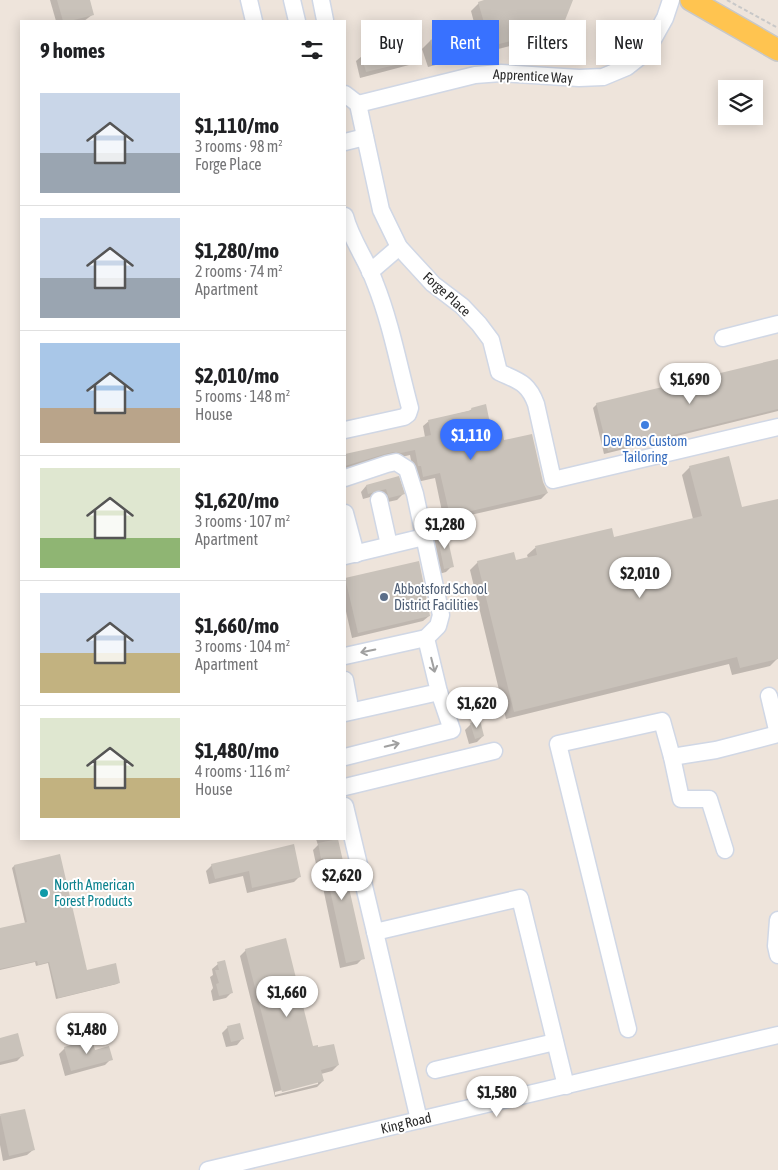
<!DOCTYPE html>
<html lang="en">
<head>
<meta charset="utf-8">
<style>
  :root { --surface:#fff; --page:#f6f6f6; --text:#202124; --muted:#757577; --line:#e0e0e0; --accent:#3871ff }
  body { margin:0; font-family:"Asap Condensed",sans-serif; background:var(--page); color:var(--text); height:100vh; display:flex; flex-direction:column; font-size:19px; white-space:nowrap }
  * { box-sizing:border-box; margin:0 }
  p { font-size:16px; color:var(--muted) }
  .icon { flex:none; width:28px; height:28px; fill:none; stroke:currentColor; stroke-width:2; stroke-linecap:round; stroke-linejoin:round }
  .map { position:relative; flex:1; overflow:hidden }
  .details { position:absolute; left:20px; top:20px; width:326px; height:820px; display:flex; flex-direction:column; background:var(--surface); border-radius:0px; box-shadow:0 2px 12px #0003 }
  .details>* { flex:none }
  .hud { position:absolute; left:361px; top:20px; width:341px; height:45px; display:flex; gap:10px }
  .buttons { position:absolute; left:718px; top:80px; display:grid; gap:10px }
  .buttons a { display:grid; place-items:center; width:45px; height:45px; border-radius:0px; background:var(--surface); box-shadow:0 2px 12px #0003; font-size:25px }
  .price { position:absolute; translate:-50% -42px; padding:0 11px; border-radius:18px; background:#fff; color:#222; font-size:16px; line-height:32px; filter:drop-shadow(0 1px 2px #0008) }
  .price::after { content:''; position:absolute; left:50%; top:30px; width:15px; height:11px; margin-left:-8px; background:inherit; clip-path:polygon(0 0,100% 0,50% 100%) }
  .price.current { background:var(--accent); color:#fff }
  ul { padding:0; list-style:none }
  li { display:flex; align-items:center; gap:15px; height:125px; padding:0 20px }
  li+li { border-top:1px solid var(--line) }
  li span { display:grid; place-items:center; flex:none; width:140px; height:100px; border-radius:0px; color:#555 }
  li>.icon { margin-inline-start:auto }
  span .icon { width:60px; height:60px; fill:#fffc; stroke-width:1 }
  li b { font-size:21px }
  h2 { display:flex; justify-content:space-between; align-items:center; height:60px; padding:0 20px; font-size:21px }
  .chip { padding:0 18px; border-radius:0px; background:var(--surface); box-shadow:0 2px 12px #0003; font-size:18px; line-height:45px }
  .chip.current { background:var(--accent); color:#fff }
  .map>svg:first-child { display:block }
</style>
</head>
<body>
<div class="map">
<svg width="778" height="1170" viewBox="0 0 778 1170">
  <rect width="100%" height="100%" fill="#eee4db"/>
  <g fill="#0003" fill-rule="evenodd">
    <polygon points="50,0 89,0 92,15 84,21 56,21"/>
    <polygon points="490,0 571,0 561,27 553,35 428,67 422,49 430,41 476,30 471,11 479,3"/>
    <polygon points="362,56 414,59 409,65 360,78 356,61"/>
    <polygon points="778,360 778,411 604,454 593,408 597,404"/>
    <polygon points="472,409 491,434 504,442 542,483 547,493 541,499 444,521 435,478 417,482 413,471 410,455 345,470 345,455 425,437 423,426 429,421 469,411"/>
    <polygon points="690,467 741,509 778,500 778,658 770,666 732,675 729,664 506,719 470,570 478,562 515,561 528,558 527,555 535,548 611,529 613,539 693,519 682,475"/>
    <polygon points="398,478 403,494 397,500 383,503 381,494 363,499 361,492 366,486"/>
    <polygon points="445,533 452,566 446,572 439,574 431,540 437,535"/>
    <polygon points="346,579 429,616 423,621 352,638 345,607"/>
    <polygon points="471,724 483,736 477,742 469,744 465,730"/>
    <polygon points="316,839 334,839 363,958 357,964 340,968 318,864 316,864 313,850 318,845"/>
    <polygon points="59,856 86,971 119,982 117,984 56,999 48,963 36,966 35,962 0,970 0,929 25,923 12,868 14,866"/>
    <polygon points="212,865 300,876 294,882 247,893 243,876 209,884 206,871"/>
    <path d="M 246,950 L 312,1047 L 338,1065 L 332,1071 L 321,1074 L 323,1081 L 317,1087 L 275,1097 L 240,956 ZM 318,1081 L 318,1084 L 275,1095 L 275,1092 Z"/>
    <polygon points="218,964 232,992 226,998 213,1001 211,991 213,988 210,977 213,975 212,969"/>
    <polygon points="228,1027 242,1039 237,1045 226,1047 222,1033"/>
    <polygon points="0,1039 23,1055 17,1061 0,1065"/>
    <polygon points="65,1048 95,1051 111,1059 105,1065 65,1076 59,1054"/>
    <polygon points="0,1115 33,1150 27,1155 3,1161 0,1145"/>
  </g>
  <g fill="#c9c2ba">
    <polygon points="57,0 90,0 94,15 70,21 63,21"/>
    <polygon points="484,0 573,0 562,28 436,60 430,40 485,26 478,2"/>
    <polygon points="411,42 416,60 366,72 361,54"/>
    <polygon points="778,359 778,409 608,451 596,403"/>
    <polygon points="486,404 492,433 502,430 504,440 532,434 543,482 548,493 450,516 440,473 423,477 421,466 418,466 415,450 401,453 394,452 385,454 345,466 345,454 431,435 428,420 472,410 471,408"/>
    <polygon points="729,456 742,507 778,499 778,659 740,668 737,657 514,712 477,561 514,552 516,560 537,555 535,546 612,528 614,537 702,516 689,466"/>
    <polygon points="399,476 405,494 389,498 386,489 368,494 366,485"/>
    <polygon points="446,531 454,567 444,569 437,533"/>
    <polygon points="419,561 430,616 358,633 345,578"/>
    <polygon points="480,720 484,736 475,739 470,723"/>
    <polygon points="338,839 365,959 346,963 323,858 321,859 318,843"/>
    <polygon points="294,844 301,877 252,888 249,871 215,879 211,864"/>
    <polygon points="60,854 87,970 116,963 120,983 58,998 49,962 38,965 37,961 0,969 0,928 27,922 14,865"/>
    <polygon points="286,938 313,1046 318,1045 318,1047 334,1044 339,1065 321,1070 324,1081 282,1092 245,949"/>
    <polygon points="225,960 233,993 219,996 216,984 219,983 215,970 219,970 217,962"/>
    <polygon points="240,1023 244,1039 231,1042 227,1026"/>
    <polygon points="18,1033 24,1056 0,1062 0,1038"/>
    <polygon points="92,1039 95,1050 109,1046 113,1060 71,1071 64,1047"/>
    <polygon points="25,1109 35,1150 9,1156 0,1114"/>
  </g>
  <g fill="none" stroke-linecap="round" stroke-linejoin="round">
    <defs>
      <g id="minor">
        <polyline points="249,0 254,21"/>
        <polyline points="292,0 297,21"/>
        <polyline points="321,0 325,20"/>
        <polyline points="345,94 358,104"/>
        <path d="M 358,104 L 381,210 L 399,247 L 433,284 L 462,306 L 479,324 L 491,340 L 499,372 C 518,381 528,382 536,404 L 553,480 L 778,427"/>
        <polyline points="358,104 475,75 501,73 579,78 603,77 627,67 646,52 665,18 671,0"/>
        <polyline points="345,142 365,137"/>
        <path d="M 345,216 C 351,240 367,260 375,283 C 391,323 399,367 410,408 L 408,414 L 404,417 L 345,430"/>
        <polyline points="370,272 399,247"/>
        <polyline points="723,338 778,324"/>
        <polyline points="345,478 387,464 396,462 407,469 415,494 441,615 438,626 426,638 439,692 345,713"/>
        <polyline points="379,500 389,545"/>
        <polyline points="345,513 356,554"/>
        <polyline points="345,556 424,537"/>
        <polyline points="345,656 426,638"/>
        <polyline points="345,680 349,702 345,711"/>
        <polyline points="769,696 778,734"/>
        <polyline points="345,757 452,730 439,692"/>
        <polyline points="672,757 716,750 778,734"/>
        <polyline points="345,787 494,751"/>
        <polyline points="345,806 375,932"/>
        <polyline points="778,920 776,946 778,955"/>
        <polyline points="628,1029 558,744 662,721 672,757 681,799 709,799 725,850"/>
        <polyline points="435,1070 555,1042"/>
        <polyline points="419,1120 375,932 520,898 566,1086"/>
        <polyline points="208,1170 778,1035"/>
      </g>
      <polyline id="major" points="691,0 778,50"/>
    </defs>
    <use href="#minor" stroke="#d0d7e5" stroke-width="19"/>
    <use href="#major" stroke="#c8c8c8" stroke-width="24"/>
    <polyline stroke="#c8c8c8" stroke-width="2" stroke-dasharray="4 2.5" stroke-linecap="butt" points="727,0 778,28"/>
    <use href="#minor" stroke="#fff" stroke-width="16"/>
    <use href="#major" stroke="#ffc450" stroke-width="21"/>
  </g>
  <defs><path id="oneway-shaft" d="M-6 0H5M1.5-3L5.5 0L1.5 3" fill="none" stroke-width="1.6" stroke-linecap="round" stroke-linejoin="round" transform="scale(1.25)"/></defs>
  <g stroke="#a0a0a0">
    <use href="#oneway-shaft" transform="translate(368 651) rotate(168)"/>
    <use href="#oneway-shaft" transform="translate(433 665) rotate(76)"/>
    <use href="#oneway-shaft" transform="translate(392 745) rotate(-14)"/>
  </g>
  <circle fill="#3f7fe0" stroke="#fff" stroke-width="2" cx="645" cy="425" r="5"/>
  <circle fill="#5c6f8a" stroke="#fff" stroke-width="2" cx="384" cy="597" r="5"/>
  <circle fill="#0f9aa8" stroke="#fff" stroke-width="2" cx="44" cy="893" r="5"/>
  <g text-anchor="middle" dominant-baseline="central" stroke-width="4" stroke-linejoin="round" paint-order="stroke">
    <g font-size="14" fill="#2b2b2b" stroke="#fff">
      <text transform="translate(533 76) rotate(3)">Apprentice Way</text>
      <text transform="translate(447 294) rotate(42)">Forge Place</text>
      <text transform="translate(406 1123) rotate(-13)">King Road</text>
    </g>
    <g font-size="14" fill="#366cbe" stroke="#fff">
      <text x="645" y="441">Dev Bros Custom<tspan x="645" dy="16">Tailoring</tspan></text>
    </g>
    <g font-size="14" fill="#4e5e75" stroke="#fff" text-anchor="start">
      <text x="394" y="589">Abbotsford School<tspan x="394" dy="16">District Facilities</tspan></text>
    </g>
    <g font-size="14" fill="#0d838f" stroke="#fff" text-anchor="start">
      <text x="54" y="885">North American<tspan x="54" dy="16">Forest Products</tspan></text>
    </g>
  </g>
</svg>
<div class="buttons">
<a><svg class="icon" aria-label="layers" viewBox="0 0 24 24"><path d="M12 4l9 5-9 5-9-5zM3 14l9 5 9-5"/></svg></a>
</div>
<b class="price" style="left:690px;top:405px">$1,690</b>
<b class="price current" style="left:471px;top:461px">$1,110</b>
<b class="price" style="left:445px;top:550px">$1,280</b>
<b class="price" style="left:640px;top:599px">$2,010</b>
<b class="price" style="left:477px;top:729px">$1,620</b>
<b class="price" style="left:342px;top:901px">$2,620</b>
<b class="price" style="left:287px;top:1018px">$1,660</b>
<b class="price" style="left:87px;top:1055px">$1,480</b>
<b class="price" style="left:497px;top:1118px">$1,580</b>
<div class="hud">
<a class="chip">Buy</a>
<a class="chip current">Rent</a>
<a class="chip">Filters</a>
<a class="chip">New</a>
</div>
<section class="details">
<h2>9 homes<svg class="icon" aria-label="filters" viewBox="0 0 24 24"><path d="M4 7h16M4 17h16"/><circle cx="9" cy="7" r="2"/><circle cx="15" cy="17" r="2"/></svg></h2>
<ul>
<li><span style="background:linear-gradient(#c9d6e8 60%,#9aa5b1 0)"><svg class="icon" aria-label="home" viewBox="0 0 24 24"><path d="M3 11l9-7 9 7M6 9v11h12V9"/></svg></span><div><b>$1,110/mo</b><p>3 rooms · 98 m²</p><p>Forge Place</p></div></li>
<li><span style="background:linear-gradient(#c9d6e8 60%,#9aa5b1 0)"><svg class="icon" aria-label="home" viewBox="0 0 24 24"><path d="M3 11l9-7 9 7M6 9v11h12V9"/></svg></span><div><b>$1,280/mo</b><p>2 rooms · 74 m²</p><p>Apartment</p></div></li>
<li><span style="background:linear-gradient(#a9c7e8 65%,#b9a48a 0)"><svg class="icon" aria-label="home" viewBox="0 0 24 24"><path d="M3 11l9-7 9 7M6 9v11h12V9"/></svg></span><div><b>$2,010/mo</b><p>5 rooms · 148 m²</p><p>House</p></div></li>
<li><span style="background:linear-gradient(#dfe7d0 70%,#8fb573 0)"><svg class="icon" aria-label="home" viewBox="0 0 24 24"><path d="M3 11l9-7 9 7M6 9v11h12V9"/></svg></span><div><b>$1,620/mo</b><p>3 rooms · 107 m²</p><p>Apartment</p></div></li>
<li><span style="background:linear-gradient(#c9d6e8 60%,#c2b280 0)"><svg class="icon" aria-label="home" viewBox="0 0 24 24"><path d="M3 11l9-7 9 7M6 9v11h12V9"/></svg></span><div><b>$1,660/mo</b><p>3 rooms · 104 m²</p><p>Apartment</p></div></li>
<li><span style="background:linear-gradient(#dfe7d0 60%,#c2b280 0)"><svg class="icon" aria-label="home" viewBox="0 0 24 24"><path d="M3 11l9-7 9 7M6 9v11h12V9"/></svg></span><div><b>$1,480/mo</b><p>4 rooms · 116 m²</p><p>House</p></div></li>
</ul>
</section>
</div>
</body>
</html>
